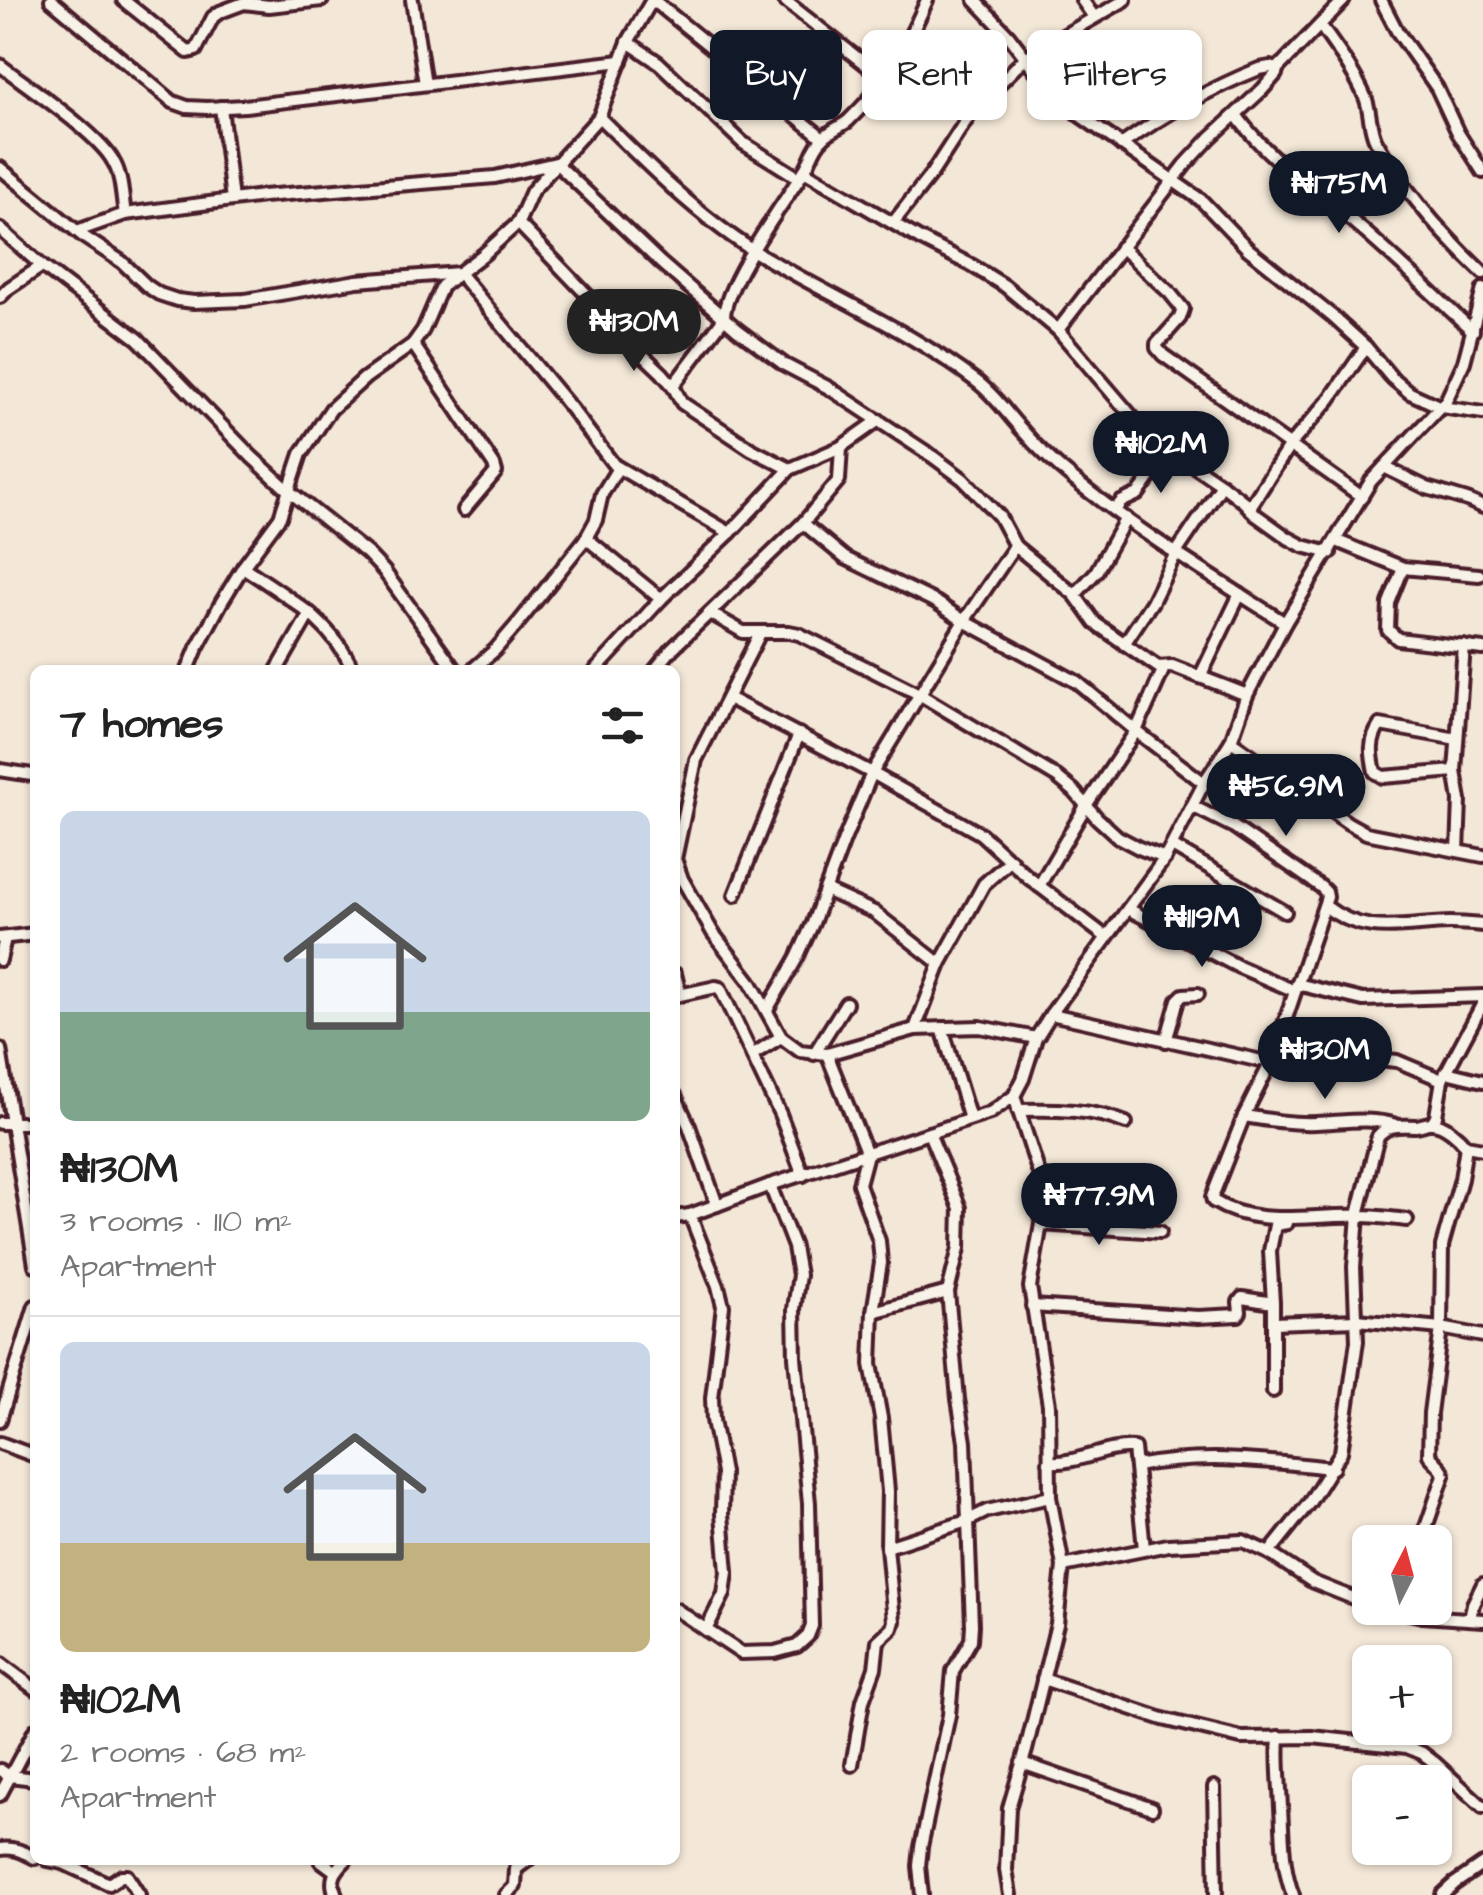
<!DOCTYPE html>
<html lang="en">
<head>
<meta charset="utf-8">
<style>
  :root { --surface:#fff; --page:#f2f2f2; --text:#222; --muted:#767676; --line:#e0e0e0; --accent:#111827 }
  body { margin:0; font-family:"Architects Daughter",sans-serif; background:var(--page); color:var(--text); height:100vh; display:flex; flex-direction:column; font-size:38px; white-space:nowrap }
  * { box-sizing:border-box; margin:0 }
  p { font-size:32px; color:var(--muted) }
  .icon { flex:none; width:55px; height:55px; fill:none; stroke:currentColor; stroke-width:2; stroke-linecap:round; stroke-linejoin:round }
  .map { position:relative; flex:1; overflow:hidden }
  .sheet { position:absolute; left:30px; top:665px; width:650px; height:1200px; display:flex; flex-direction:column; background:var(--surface); border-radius:15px; box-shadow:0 2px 8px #0004 }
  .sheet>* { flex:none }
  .top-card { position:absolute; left:710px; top:30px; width:622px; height:90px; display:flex; gap:20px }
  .needle { width:65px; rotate:6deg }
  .controls { position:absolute; left:1352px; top:1525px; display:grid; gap:20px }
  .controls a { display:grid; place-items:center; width:100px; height:100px; border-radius:15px; background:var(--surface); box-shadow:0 2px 8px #0004; font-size:50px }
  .price { position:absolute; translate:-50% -85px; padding:0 22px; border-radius:35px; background:var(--accent); color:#fff; font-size:32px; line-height:65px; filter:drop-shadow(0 2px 5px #0008) }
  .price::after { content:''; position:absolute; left:50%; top:60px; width:30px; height:22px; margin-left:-15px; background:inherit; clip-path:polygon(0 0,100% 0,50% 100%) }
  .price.selected { background:#222; color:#fff }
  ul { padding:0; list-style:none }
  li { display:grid; align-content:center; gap:20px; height:530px; padding:0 30px }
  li+li { border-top:2px solid var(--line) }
  li span { display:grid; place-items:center; height:310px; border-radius:15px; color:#555 }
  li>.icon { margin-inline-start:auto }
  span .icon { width:180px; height:180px; fill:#fffc; stroke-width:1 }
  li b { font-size:42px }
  h2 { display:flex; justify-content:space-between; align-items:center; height:120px; padding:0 30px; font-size:42px }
  .tag { padding:0 35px; border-radius:15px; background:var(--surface); box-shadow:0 2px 8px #0004; font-size:35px; line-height:90px }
  .tag.selected { background:var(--accent); color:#fff }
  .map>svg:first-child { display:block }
</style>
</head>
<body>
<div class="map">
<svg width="1483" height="1895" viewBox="0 0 1483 1895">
  <rect width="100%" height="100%" fill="#f3e7d7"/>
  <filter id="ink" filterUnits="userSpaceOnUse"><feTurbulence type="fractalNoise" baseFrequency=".01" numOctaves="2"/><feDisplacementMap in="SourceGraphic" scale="20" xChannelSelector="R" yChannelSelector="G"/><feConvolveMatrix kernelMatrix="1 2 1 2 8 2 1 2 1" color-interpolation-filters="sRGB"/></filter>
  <g filter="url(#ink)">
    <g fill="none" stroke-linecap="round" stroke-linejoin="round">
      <defs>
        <g id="minor">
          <polyline points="51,0 173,102 187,107 207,108 245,106 621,61"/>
          <polyline points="123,0 188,52 196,50 213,17 220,12 244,3 269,6 322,0"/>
          <polyline points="412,0 425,84"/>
          <polyline points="653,0 823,138"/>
          <polyline points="784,0 884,79"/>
          <polyline points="975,0 1009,36 1048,87 1079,115 1201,200 1248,249 1332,316 1366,347 1392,378 1410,393 1441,407 1483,413"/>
          <polyline points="1082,0 1094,17"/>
          <polyline points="1381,0 1397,31 1437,88 1458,133 1483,172"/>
          <path d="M 1320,25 C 1336,48 1354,71 1365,97 C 1371,111 1369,128 1376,141 C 1403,190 1443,235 1483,273"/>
          <polyline points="628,42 659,63 743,143 799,178"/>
          <path d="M 0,65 C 27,86 99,134 113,161 C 122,175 122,197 125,214"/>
          <polyline points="221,107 232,200"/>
          <path d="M 1236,115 C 1267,158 1310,187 1351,220 C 1393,255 1432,294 1473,331"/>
          <path d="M 599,117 C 647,165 697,215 754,251 C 827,295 908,329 976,381 C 995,395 1007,414 1023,431 C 1039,450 1058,467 1078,483 C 1143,535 1215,578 1285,623"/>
          <path d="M 1121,145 C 1165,114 1209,89 1259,69 L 1270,67 L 1277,69"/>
          <polyline points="0,168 84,237 122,262 147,286 159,294 177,300 194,302 245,300 357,281 459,273 570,407 614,465 730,533"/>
          <polyline points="804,171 920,239 971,265 1005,286 1058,330 1147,434 1222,485 1244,502 1256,515 1288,538 1303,546 1330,553"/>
          <polyline points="518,223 591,299 620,333 662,373 673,386 682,403 751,449 790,469"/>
          <polyline points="893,223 932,173 969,116 1000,83 1025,58 1125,0"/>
          <polyline points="0,229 42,266 138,339 252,457 289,491 367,553 384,571 455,670"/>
          <polyline points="77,231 125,214 263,196 495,177 556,163 661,263 738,330 785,365 829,388 932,456 963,479 999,516 1015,546 1075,595 1095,623 1158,667 1172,666 1247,695"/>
          <polyline points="1121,247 1170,293 1183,309 1180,318 1157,344 1157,348 1163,355 1362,497"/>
          <polyline points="0,297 9,288 42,266"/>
          <polyline points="1058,330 1185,165 1211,137 1263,89 1276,74 1277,69 1344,0"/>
          <polyline points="413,344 494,465 496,472 464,510"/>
          <path d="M 673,386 L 724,318 C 723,286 785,201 804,171 C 811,161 813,147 823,138 C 830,131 840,127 848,121 C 855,114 863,106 869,99 C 894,69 912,35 927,0"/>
          <polyline points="1384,467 1427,488 1467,500 1483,507"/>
          <polyline points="1250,507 1290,445 1330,399 1366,347"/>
          <polyline points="1115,510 1121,502 1138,494 1169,451"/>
          <polyline points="803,523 839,480 841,447"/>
          <polyline points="586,538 661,599"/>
          <polyline points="1337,541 1403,568 1479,575"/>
          <path d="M 243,567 C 287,597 331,620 353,670"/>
          <polyline points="1403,568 1389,603 1388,630 1398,639 1483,649"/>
          <polyline points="1075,595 1096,572 1126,518"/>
          <polyline points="710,613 743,632 789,632 799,634 919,694 1057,777 1074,791 1097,818 1118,837 1139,848 1165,858"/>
          <polyline points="760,633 696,760 675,859 682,879 713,933 750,981 781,1037 800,1051 827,1054 915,1029 980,1027 1036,1038"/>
          <polyline points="1124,644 1152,602 1176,553 1222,485"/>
          <polyline points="188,670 197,648 221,603 243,567 280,517 301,454 331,409 365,378 413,344 423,330 442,286 484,254 518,223 532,191 599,117 628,42 652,0"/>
          <polyline points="277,670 310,613"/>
          <polyline points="472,670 495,650 519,622 586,538 596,520 602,494 618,468"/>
          <polyline points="596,670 661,599 730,533 790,469 841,447 879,420"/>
          <polyline points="655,670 672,649 803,523 845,558 936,602 964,621 1077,682 1136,731 1204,783"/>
          <polyline points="1200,677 1240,594"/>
          <polyline points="728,698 872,773 981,834 1029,878 1106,937"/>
          <polyline points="1231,741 1348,823 1366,833 1483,856"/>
          <polyline points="0,770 32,775"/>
          <path d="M 1455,771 L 1383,777 L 1375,772 C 1371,754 1369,741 1380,725 L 1457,739"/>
          <path d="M 1192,806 L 1234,827 L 1321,887 L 1326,892 L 1327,897 L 1272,1060 L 1244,1116 L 1212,1197 L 1213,1201 C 1258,1229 1310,1214 1360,1216 C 1375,1216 1391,1218 1407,1220"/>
          <polyline points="1172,846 1285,912"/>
          <polyline points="1458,851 1460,800 1455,771 1464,646"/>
          <polyline points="1039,886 1087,804 1136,731 1164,668"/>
          <polyline points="825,890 874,912 940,964"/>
          <polyline points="735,895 799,734"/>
          <path d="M 1325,906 C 1366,938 1404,924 1450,923 C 1461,923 1472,924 1483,925"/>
          <polyline points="1128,909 1239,967 1295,991"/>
          <polyline points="0,938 35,934"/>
          <polyline points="0,960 5,938"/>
          <polyline points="675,974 680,994"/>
          <polyline points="1297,984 1363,1000 1483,996"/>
          <polyline points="675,996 716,987 720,988 780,1114 803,1175"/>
          <polyline points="767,1010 797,958 813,923 844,840 872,773 964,621 1015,546"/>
          <polyline points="1051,1014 1257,1060 1293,1061 1360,1057 1397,1061 1442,1080"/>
          <polyline points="942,1028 970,1119"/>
          <polyline points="915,1029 940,964 984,884 1011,860"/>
          <polyline points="1166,1041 1178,1000 1183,995 1198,994"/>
          <polyline points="0,1049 35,1265"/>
          <polyline points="814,1054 846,1003"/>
          <polyline points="827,1054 867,1154 859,1184 879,1241 881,1263 873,1312 871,1364 881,1418 888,1491 887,1547 894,1621 892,1628 878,1641 875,1668 863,1701 852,1765"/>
          <polyline points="752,1055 781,1037"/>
          <polyline points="1446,1072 1483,1081"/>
          <polyline points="675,1095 689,1126 717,1205"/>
          <path d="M 1018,1110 C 1054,1109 1093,1109 1126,1123"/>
          <path d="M 1244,1116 C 1268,1120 1292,1124 1316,1123 C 1344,1122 1369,1117 1396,1125"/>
          <polyline points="0,1123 35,1123"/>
          <polyline points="1432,1123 1436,1116 1442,1080 1483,1003"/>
          <polyline points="1466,1146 1483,1149"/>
          <polyline points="1043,1181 1079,1179 1112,1182"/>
          <polyline points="690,1215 718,1286 723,1306 712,1398 713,1420 723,1473 722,1514 727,1572 724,1594 706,1630"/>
          <polyline points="675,1217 690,1215 770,1185 990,1113 1014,1096 1023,1079 1036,1038 1051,1014 1165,858 1204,783 1231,741 1247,695 1285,623 1371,481 1446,401 1464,362 1483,289"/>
          <polyline points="1041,1224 1160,1232"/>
          <polyline points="1032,1306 1198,1317 1238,1315 1240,1312 1239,1302 1242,1298 1273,1303"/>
          <polyline points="873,1312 948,1292"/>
          <polyline points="1273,1323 1357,1320 1441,1328 1483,1336"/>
          <polyline points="1273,1391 1273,1303 1270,1251 1275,1225 1287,1223"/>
          <polyline points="0,1420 35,1306"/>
          <polyline points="0,1443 35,1456"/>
          <path d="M 1049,1462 C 1079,1464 1105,1446 1134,1448 L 1144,1549"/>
          <path d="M 1136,1466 C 1206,1453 1263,1461 1333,1468"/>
          <polyline points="887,1547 967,1521 987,1511 1050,1497"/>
          <path d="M 1269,1553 L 1309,1503 L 1341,1452 L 1357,1341 L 1354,1267 L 1358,1215 L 1378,1136 C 1390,1123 1400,1126 1416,1126 C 1422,1126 1427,1122 1432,1123 C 1444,1123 1459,1137 1466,1146 L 1461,1179 L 1442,1246 L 1441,1328 L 1430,1413 L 1429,1455 L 1441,1468 L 1444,1475 L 1421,1542"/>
          <polyline points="1063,1566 1168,1545 1243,1541 1269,1553 1313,1582 1353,1598 1370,1603"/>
          <polyline points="1388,1608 1422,1616 1483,1620"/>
          <polyline points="675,1609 741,1653 775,1652 797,1646 808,1636 812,1626 809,1503 795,1357 794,1309 799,1275 794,1247 770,1185"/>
          <polyline points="1470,1619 1473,1604 1483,1584"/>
          <polyline points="0,1663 35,1689"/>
          <polyline points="1043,1679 1163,1719 1241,1738 1312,1737 1407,1747 1422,1753 1435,1763 1483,1807"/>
          <path d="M 1279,1737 C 1277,1761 1280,1783 1281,1808 C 1283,1837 1282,1868 1293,1895"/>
          <polyline points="1022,1763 1152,1808"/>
          <polyline points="0,1770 9,1776 35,1779"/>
          <polyline points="1214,1787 1216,1895"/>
          <polyline points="0,1795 35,1730"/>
          <path d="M 0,1849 C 15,1847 23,1852 35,1858"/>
          <polyline points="48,1860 63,1863 109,1884 121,1876 127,1876 139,1895"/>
          <polyline points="320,1860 335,1871"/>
          <path d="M 336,1895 C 329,1879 335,1871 346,1860"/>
          <polyline points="506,1895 515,1886 516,1869 528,1860"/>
          <polyline points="922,1895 919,1866 921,1847 949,1715 953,1671 971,1640 972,1625 965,1442 958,1399 948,1292 959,1248 960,1208 929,1133"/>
          <polyline points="1010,1895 1006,1870 1009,1808 1026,1750 1057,1624 1063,1566 1050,1497 1049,1405 1030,1287 1041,1224 1045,1192 1014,1096"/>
          <polyline points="1442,1895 1454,1884 1483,1864"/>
        </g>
      </defs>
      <use href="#minor" stroke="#4a1f2b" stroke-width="18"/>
      <use href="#minor" stroke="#f7f3e8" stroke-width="10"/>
    </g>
  </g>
</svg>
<div class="controls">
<a><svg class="needle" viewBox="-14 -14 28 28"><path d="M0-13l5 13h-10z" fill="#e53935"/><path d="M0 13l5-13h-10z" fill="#767676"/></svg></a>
<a>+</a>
<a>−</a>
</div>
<b class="price" style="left:1339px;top:236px">₦175M</b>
<b class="price selected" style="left:634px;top:374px">₦130M</b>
<b class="price" style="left:1161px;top:496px">₦102M</b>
<b class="price" style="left:1286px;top:839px">₦56.9M</b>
<b class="price" style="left:1202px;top:970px">₦119M</b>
<b class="price" style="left:1325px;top:1102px">₦130M</b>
<b class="price" style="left:1099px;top:1248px">₦77.9M</b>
<div class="top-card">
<a class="tag selected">Buy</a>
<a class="tag">Rent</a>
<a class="tag">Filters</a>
</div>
<section class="sheet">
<h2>7 homes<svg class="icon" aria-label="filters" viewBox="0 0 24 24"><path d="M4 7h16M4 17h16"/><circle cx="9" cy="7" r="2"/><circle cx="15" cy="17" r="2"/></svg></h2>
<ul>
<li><span style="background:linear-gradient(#c9d6e8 65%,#7fa58c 0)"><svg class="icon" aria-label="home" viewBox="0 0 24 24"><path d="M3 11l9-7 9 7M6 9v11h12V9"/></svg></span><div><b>₦130M</b><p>3 rooms · 110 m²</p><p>Apartment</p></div></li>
<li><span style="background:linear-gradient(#c9d6e8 65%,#c2b280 0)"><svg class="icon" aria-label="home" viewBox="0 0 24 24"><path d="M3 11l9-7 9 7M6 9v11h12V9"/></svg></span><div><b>₦102M</b><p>2 rooms · 68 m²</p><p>Apartment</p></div></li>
</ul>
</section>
</div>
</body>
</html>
